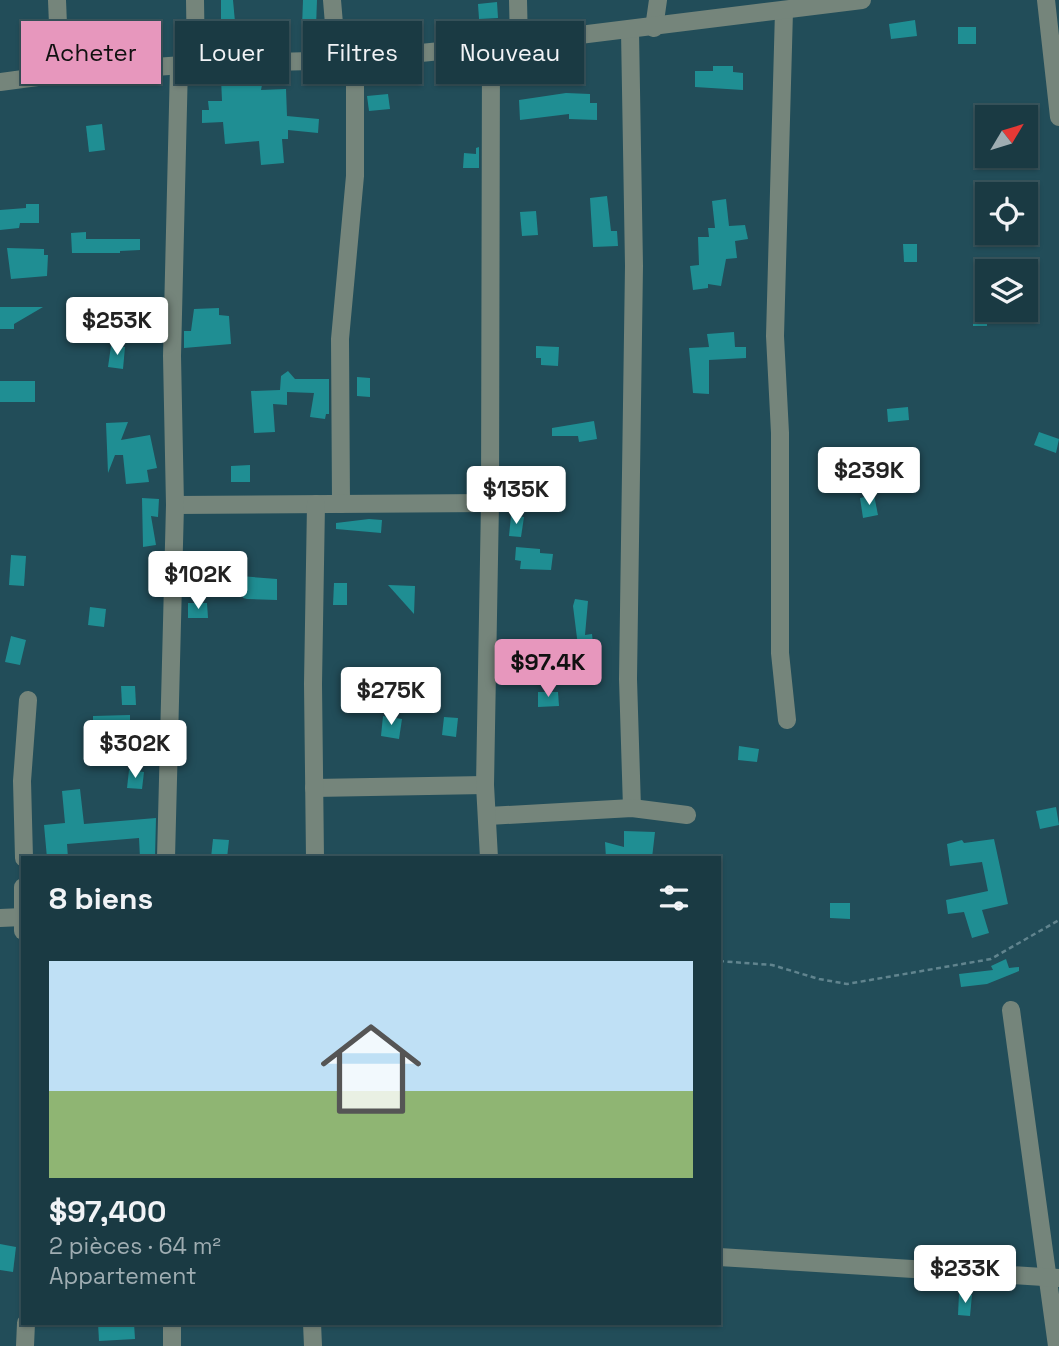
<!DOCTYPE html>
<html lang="fr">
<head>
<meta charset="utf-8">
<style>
  :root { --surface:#1a3a43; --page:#23414a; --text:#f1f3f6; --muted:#9fadb2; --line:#38545c; --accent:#e797bd }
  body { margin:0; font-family:"Space Grotesk",sans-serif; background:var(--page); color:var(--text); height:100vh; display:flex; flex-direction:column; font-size:26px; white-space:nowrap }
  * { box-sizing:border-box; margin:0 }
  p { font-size:23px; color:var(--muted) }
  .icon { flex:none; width:38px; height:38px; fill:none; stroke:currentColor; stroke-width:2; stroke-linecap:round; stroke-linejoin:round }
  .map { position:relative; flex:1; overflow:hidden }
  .drawer { position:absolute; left:21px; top:856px; width:700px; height:469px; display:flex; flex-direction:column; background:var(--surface); border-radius:0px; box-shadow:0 2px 5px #0004,0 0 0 2px var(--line) }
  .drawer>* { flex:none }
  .banner { position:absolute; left:21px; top:21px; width:700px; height:63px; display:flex; gap:14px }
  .needle { width:46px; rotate:52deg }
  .controls { position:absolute; left:975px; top:105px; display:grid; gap:14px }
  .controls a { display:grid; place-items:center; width:63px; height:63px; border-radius:0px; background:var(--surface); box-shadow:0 2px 5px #0004,0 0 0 2px var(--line); font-size:35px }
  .price { position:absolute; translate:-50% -60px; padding:0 16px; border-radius:7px; background:#fff; color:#222; font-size:23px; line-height:46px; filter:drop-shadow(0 2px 4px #0008) }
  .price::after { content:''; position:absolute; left:50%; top:42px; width:21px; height:16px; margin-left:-10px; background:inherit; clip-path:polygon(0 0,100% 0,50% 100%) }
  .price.on { background:var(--accent); color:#111 }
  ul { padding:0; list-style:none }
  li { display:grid; align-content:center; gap:14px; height:371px; padding:0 28px }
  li+li { border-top:2px solid var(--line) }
  li span { display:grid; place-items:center; height:217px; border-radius:0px; color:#555 }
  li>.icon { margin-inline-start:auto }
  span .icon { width:126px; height:126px; fill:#fffc; stroke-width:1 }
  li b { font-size:30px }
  h2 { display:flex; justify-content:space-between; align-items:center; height:84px; padding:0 28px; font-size:30px }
  .tag { padding:0 24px; border-radius:0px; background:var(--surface); box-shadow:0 2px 5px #0004,0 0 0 2px var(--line); font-size:24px; line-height:63px }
  .tag.on { background:var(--accent); color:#111 }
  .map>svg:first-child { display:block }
</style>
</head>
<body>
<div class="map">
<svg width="1059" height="1346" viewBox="0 0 1059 1346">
  <rect width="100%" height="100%" fill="#224d59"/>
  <g fill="#1f8e93">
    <polygon points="221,0 233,0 235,22 221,22"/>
    <polygon points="303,0 317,0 316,27 302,27"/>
    <polygon points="497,2 498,18 479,19 478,4"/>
    <polygon points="915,20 917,36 891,39 889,24"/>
    <rect x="958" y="27" width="18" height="17"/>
    <polygon points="713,66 733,66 733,72 743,73 743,90 695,87 695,71 713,71"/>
    <polygon points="221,78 254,78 254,84 262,85 261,90 286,89 287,116 319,119 318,133 288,130 288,139 282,139 284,163 261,165 259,141 225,144 223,122 202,123 202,110 209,110 208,101 222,101"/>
    <polygon points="566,93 590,94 590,103 597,103 597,120 569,119 569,114 520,120 519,100"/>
    <polygon points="388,94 390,109 369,111 367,96"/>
    <polygon points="102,124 105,150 89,152 86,126"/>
    <polygon points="479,147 479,168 463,168 464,153 476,154 476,148"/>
    <polygon points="607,196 611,231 617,231 618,246 593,247 590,198"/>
    <polygon points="726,199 729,226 745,225 748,239 735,241 737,258 726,259 721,286 708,284 708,288 693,290 690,266 699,265 698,237 709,237 708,228 715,228 712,201"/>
    <polygon points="26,204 39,204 39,223 20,223 19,228 0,230 0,210 26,208"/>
    <polygon points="536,211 538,235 522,236 520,212"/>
    <polygon points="86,232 86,239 140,239 140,250 120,251 120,253 72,253 71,233"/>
    <polygon points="903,244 917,244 917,262 904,262"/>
    <polygon points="7,248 44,249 44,255 48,255 47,276 11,279"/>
    <rect x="973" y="304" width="14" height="22"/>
    <polygon points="0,307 43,307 14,324 14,329 0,329"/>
    <polygon points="219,308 219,315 229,316 231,344 184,348 184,331 191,331 194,309"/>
    <polygon points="734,332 735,347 746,347 746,358 709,360 709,394 693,393 689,348 709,347 707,334"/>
    <polygon points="111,346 125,347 123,369 108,367"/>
    <polygon points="536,346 559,347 558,366 541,365 541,358 536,358"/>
    <polygon points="288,371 295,379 329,379 329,414 326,414 325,419 310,417 314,393 287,392 287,405 273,404 275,432 254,433 251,391 280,390 281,376"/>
    <polygon points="357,377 370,378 370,397 357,396"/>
    <rect x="0" y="381" width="35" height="21"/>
    <polygon points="908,407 909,420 888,422 887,409"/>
    <polygon points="594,421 597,439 579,442 578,436 552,436 552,428"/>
    <polygon points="128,422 121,440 150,435 157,468 147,470 149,482 126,484 123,455 115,455 108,473 106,423"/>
    <polygon points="1039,432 1059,439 1056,453 1034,445"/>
    <polygon points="250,465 250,482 231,482 231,466"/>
    <polygon points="874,495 878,515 863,518 860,498"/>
    <polygon points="142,498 159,499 158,517 151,516 156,545 143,547"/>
    <polygon points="511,516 524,517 521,537 509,536"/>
    <polygon points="369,519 382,520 381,533 336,529 336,523"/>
    <polygon points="516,547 540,549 540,553 553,554 551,570 520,569 521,561 515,560"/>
    <polygon points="11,555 26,556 24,586 9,585"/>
    <polygon points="215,574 277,579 277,600 247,599 243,598 244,591 215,587"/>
    <polygon points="334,583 347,583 347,605 333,605"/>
    <polygon points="388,585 415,586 414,614"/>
    <polygon points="575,599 588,601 585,635 592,634 594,652 579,654 573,606"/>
    <polygon points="188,603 207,603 208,618 188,618"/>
    <polygon points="90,607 106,609 104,627 88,625"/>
    <polygon points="11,636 26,640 20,665 5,662"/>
    <polygon points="121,686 135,686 136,705 122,705"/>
    <polygon points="538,692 558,692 559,706 538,707"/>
    <polygon points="130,715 130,739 93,737 93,716"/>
    <polygon points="383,716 402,719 399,739 381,736"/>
    <polygon points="444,717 458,718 456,737 442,735"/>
    <polygon points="739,746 759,749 757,762 738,760"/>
    <polygon points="129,770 144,772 142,789 127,788"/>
    <polygon points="80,789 84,824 156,818 155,858 140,858 139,838 67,844 68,858 47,858 44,825 65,823 62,791"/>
    <polygon points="1056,807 1059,825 1040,829 1036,811"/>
    <polygon points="624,831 655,832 652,858 606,858 605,842 624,847"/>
    <polygon points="213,839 229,840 227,858 211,858"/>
    <polygon points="994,839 1008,904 982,910 989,933 972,938 964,912 948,914 946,900 988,891 982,862 950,866 947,844 962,840 964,843"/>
    <polygon points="830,903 850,903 850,919 830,918"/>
    <polygon points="1006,959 1009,968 1019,967 1019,971 987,984 961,987 959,974 993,970 991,966"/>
    <polygon points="0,1244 16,1247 13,1272 0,1270"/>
    <polygon points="959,1294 972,1295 970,1316 958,1315"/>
    <polygon points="98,1323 134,1323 135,1339 99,1341"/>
  </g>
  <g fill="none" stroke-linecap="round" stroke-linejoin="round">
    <polyline stroke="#61848e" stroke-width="2.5" stroke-dasharray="5 3.5" stroke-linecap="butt" points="719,961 772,965 819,979 847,984 991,959 1059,920"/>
    <g stroke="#75857b" stroke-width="18">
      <polyline points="57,0 60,74"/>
      <polyline points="195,0 196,64"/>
      <polyline points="332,0 337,60"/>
      <polyline points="518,0 519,44"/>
      <polyline points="1046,0 1059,117"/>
      <polyline points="784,11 775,336 780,433 780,653 787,720"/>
      <polyline points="654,28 658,0"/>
      <polyline points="630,31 634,266 628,679 632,808"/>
      <polyline points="0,82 60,74 196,64 350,60 491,46 862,0"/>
      <polyline points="341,504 340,339 355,176 355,78 350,60"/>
      <polyline points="175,505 490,503"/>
      <polyline points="314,788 485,785"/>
      <polyline points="488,816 632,808 687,815"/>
      <polyline points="24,858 22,781 28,700"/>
      <polyline points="166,858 175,505 172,356 179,65"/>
      <polyline points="315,858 313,684 316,504"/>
      <polyline points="489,858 485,785 490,503 491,46"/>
      <polyline points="23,887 23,931"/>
      <polyline points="0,918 23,917"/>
      <polyline points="1011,1010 1057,1346"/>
      <polyline points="719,1257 1059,1278"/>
      <polyline points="312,1323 313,1346"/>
      <polyline points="25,1346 26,1323"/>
      <polyline points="172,1346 172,1323"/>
    </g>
  </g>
</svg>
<div class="controls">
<a><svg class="needle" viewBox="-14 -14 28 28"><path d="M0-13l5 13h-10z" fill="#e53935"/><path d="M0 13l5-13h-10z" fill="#9fadb2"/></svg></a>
<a><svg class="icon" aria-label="locate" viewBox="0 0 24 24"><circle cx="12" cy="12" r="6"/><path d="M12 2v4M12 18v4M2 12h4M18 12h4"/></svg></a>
<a><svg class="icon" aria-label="layers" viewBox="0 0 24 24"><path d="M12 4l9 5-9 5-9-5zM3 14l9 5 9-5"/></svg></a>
</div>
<b class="price" style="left:117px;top:357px">$253K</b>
<b class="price" style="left:869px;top:507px">$239K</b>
<b class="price" style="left:516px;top:526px">$135K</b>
<b class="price" style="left:198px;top:611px">$102K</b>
<b class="price on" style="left:548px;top:699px">$97.4K</b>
<b class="price" style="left:391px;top:727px">$275K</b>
<b class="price" style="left:135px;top:780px">$302K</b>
<b class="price" style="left:965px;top:1305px">$233K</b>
<div class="banner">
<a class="tag on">Acheter</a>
<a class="tag">Louer</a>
<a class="tag">Filtres</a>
<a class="tag">Nouveau</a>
</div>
<section class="drawer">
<h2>8 biens<svg class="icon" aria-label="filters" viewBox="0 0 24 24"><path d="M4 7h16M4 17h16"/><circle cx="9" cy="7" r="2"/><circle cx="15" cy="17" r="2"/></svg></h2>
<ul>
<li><span style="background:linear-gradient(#bfe0f5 60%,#8fb573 0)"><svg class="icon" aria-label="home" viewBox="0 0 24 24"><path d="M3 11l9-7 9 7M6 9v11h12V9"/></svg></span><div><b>$97,400</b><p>2 pièces · 64 m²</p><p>Appartement</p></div></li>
</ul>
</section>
</div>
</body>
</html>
